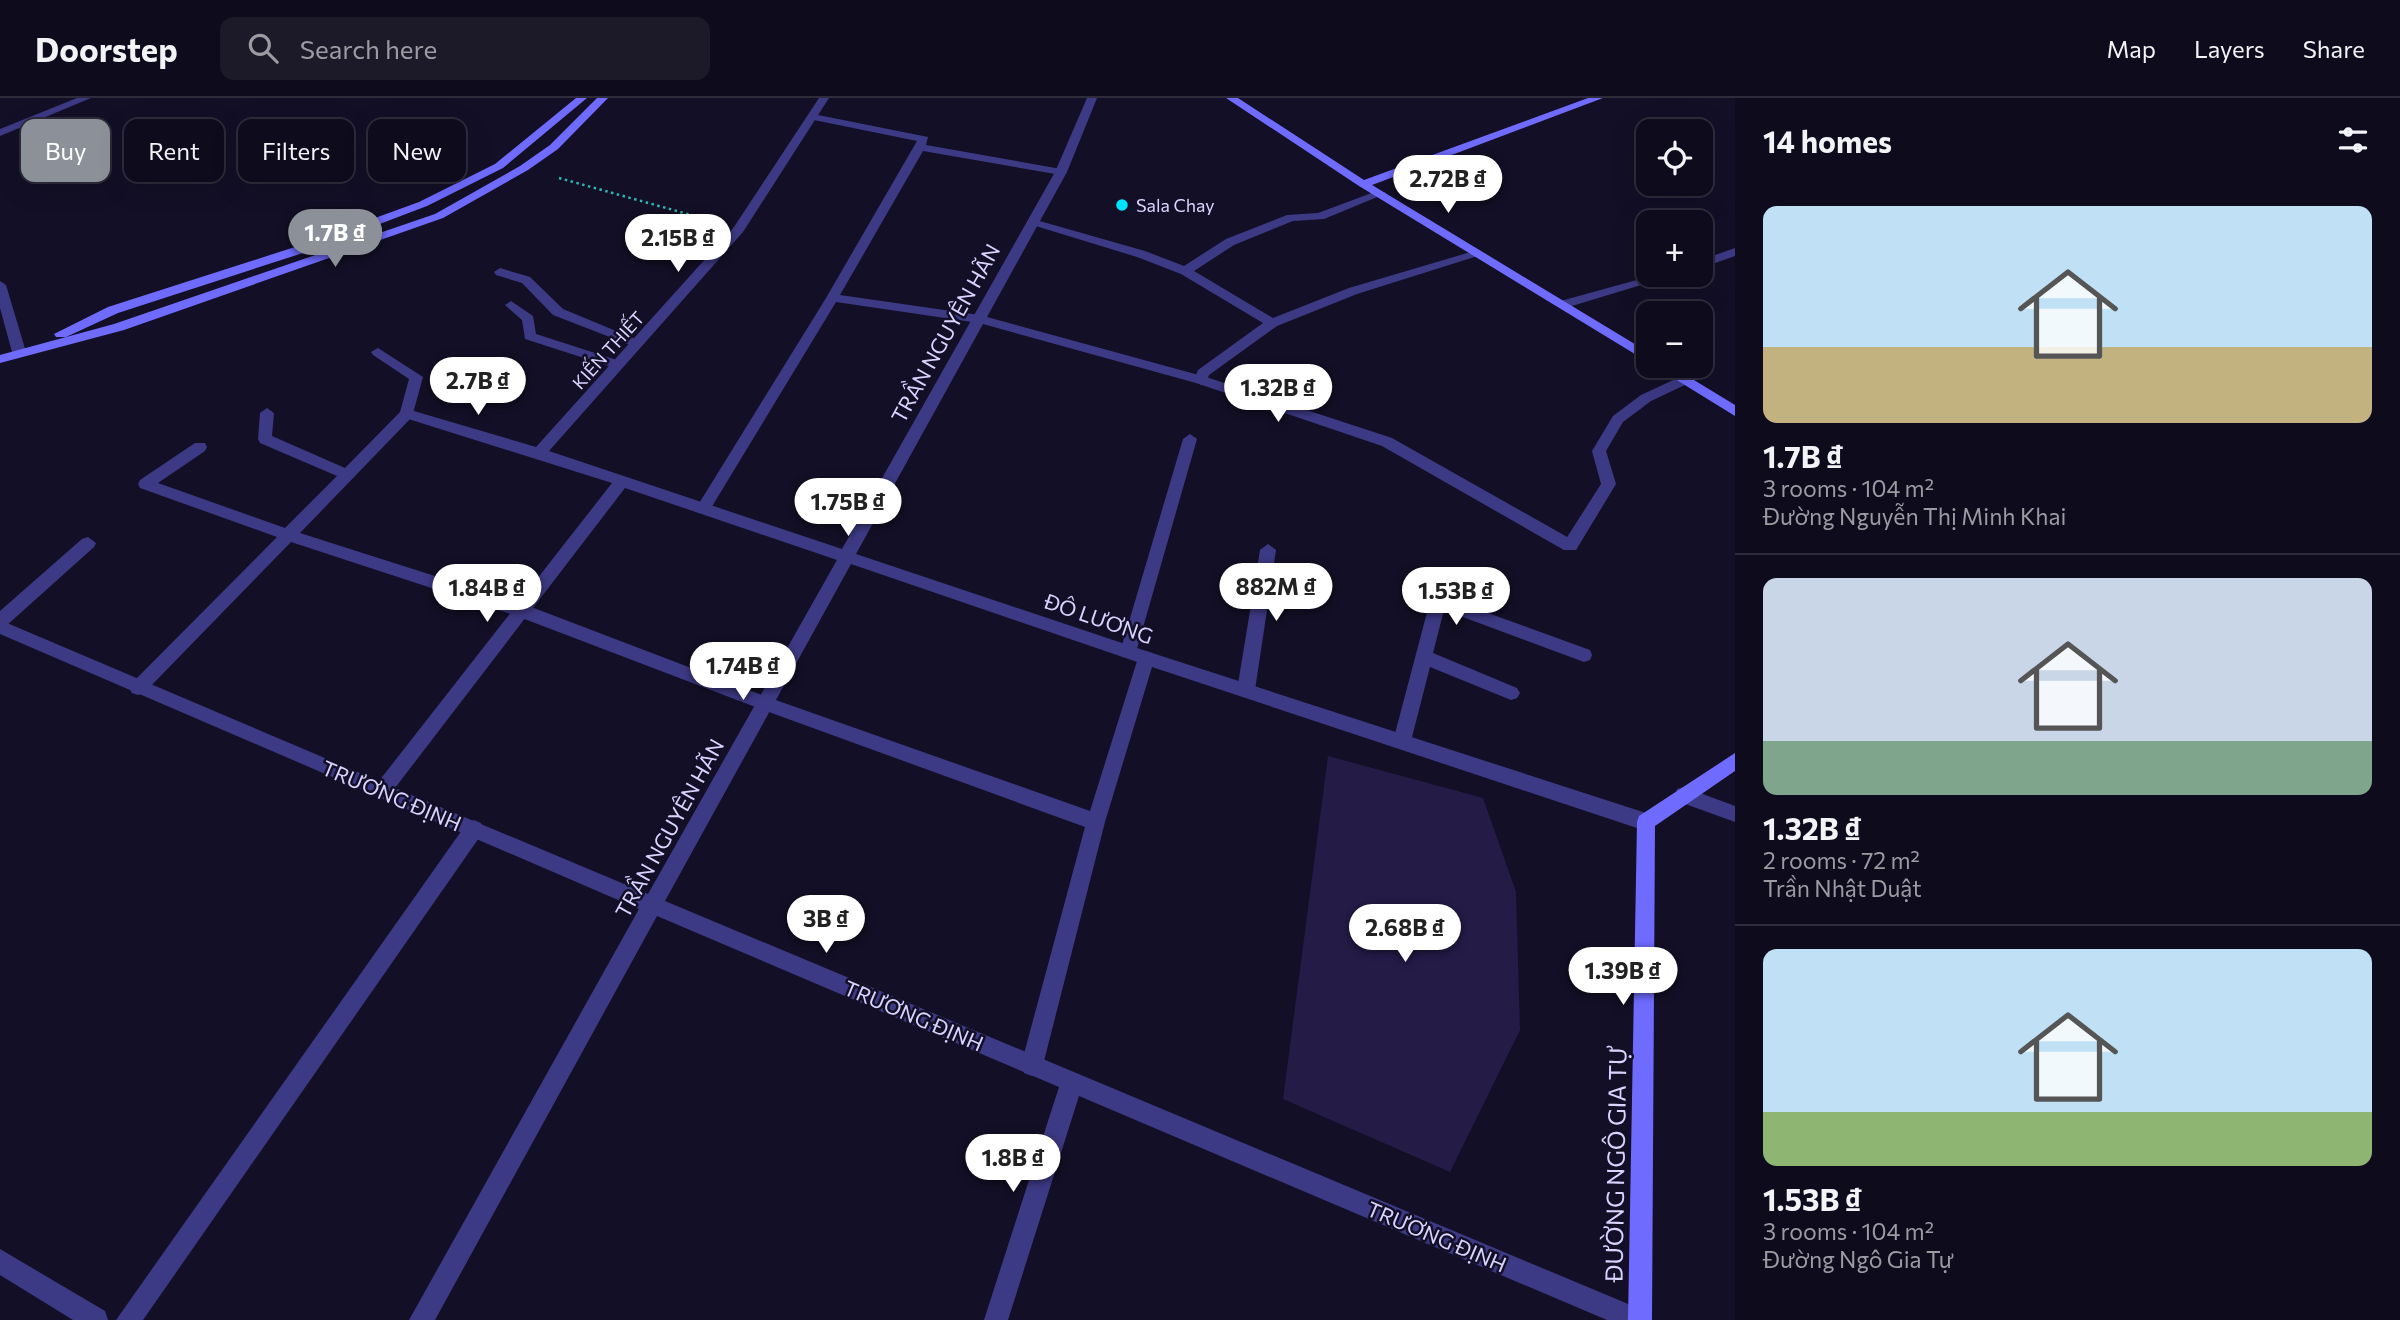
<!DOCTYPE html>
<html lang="en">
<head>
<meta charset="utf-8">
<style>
  :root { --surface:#0e0b1c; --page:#1c1929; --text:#f1f3f6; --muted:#9b9ba3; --line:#2e2b3b; --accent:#8c9099 }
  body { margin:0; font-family:Commissioner,sans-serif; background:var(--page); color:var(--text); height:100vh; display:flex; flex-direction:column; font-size:26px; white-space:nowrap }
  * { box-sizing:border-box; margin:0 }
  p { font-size:23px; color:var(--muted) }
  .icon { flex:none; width:38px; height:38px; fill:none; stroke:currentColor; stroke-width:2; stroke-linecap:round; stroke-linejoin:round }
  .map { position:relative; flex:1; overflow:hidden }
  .panel { display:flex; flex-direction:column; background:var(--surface); width:665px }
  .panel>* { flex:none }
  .top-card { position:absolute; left:21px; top:21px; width:665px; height:63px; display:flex; gap:14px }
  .buttons { position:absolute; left:1636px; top:21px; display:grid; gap:14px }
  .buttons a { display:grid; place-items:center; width:77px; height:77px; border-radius:14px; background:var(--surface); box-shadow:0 7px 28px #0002,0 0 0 2px var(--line); font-size:35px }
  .price { position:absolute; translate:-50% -60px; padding:0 16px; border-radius:24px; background:#fff; color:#222; font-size:23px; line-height:46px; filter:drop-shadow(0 2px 4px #0008) }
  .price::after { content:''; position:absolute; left:50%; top:42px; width:21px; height:16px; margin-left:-10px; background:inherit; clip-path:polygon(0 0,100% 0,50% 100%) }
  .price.active { background:var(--accent); color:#fff }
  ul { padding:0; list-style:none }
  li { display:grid; align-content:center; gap:14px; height:371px; padding:0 28px }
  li+li { border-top:2px solid var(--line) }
  li span { display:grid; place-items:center; height:217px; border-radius:14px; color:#555 }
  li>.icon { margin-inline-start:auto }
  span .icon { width:126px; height:126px; fill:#fffc; stroke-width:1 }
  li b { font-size:30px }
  h2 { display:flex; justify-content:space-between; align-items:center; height:84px; padding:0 28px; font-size:30px }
  .chip { padding:0 24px; border-radius:14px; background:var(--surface); box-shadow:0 7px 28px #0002,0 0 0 2px var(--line); font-size:24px; line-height:63px }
  .chip.active { background:var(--accent); color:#fff }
  header { display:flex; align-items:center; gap:42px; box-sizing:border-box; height:98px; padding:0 35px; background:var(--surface); border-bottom:2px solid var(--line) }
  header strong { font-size:33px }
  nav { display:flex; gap:38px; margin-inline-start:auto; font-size:24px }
  .search { width:490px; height:63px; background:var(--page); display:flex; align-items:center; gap:18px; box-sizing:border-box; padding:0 24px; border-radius:14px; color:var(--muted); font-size:26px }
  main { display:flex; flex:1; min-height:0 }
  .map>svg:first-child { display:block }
</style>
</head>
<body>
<header>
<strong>Doorstep</strong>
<div class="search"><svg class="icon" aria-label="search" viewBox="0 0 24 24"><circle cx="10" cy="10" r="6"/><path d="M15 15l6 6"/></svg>Search here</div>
<nav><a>Map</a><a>Layers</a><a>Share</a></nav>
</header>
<main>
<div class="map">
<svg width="1735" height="1222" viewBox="0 0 1735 1222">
  <rect width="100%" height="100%" fill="#130f26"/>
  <polygon fill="#241b47" points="1328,658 1483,700 1516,794 1520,932 1450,1074 1283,1001"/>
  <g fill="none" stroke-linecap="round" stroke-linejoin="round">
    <polyline stroke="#2fb8b0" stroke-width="2.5" stroke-dasharray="2.5 3.5" stroke-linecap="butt" points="559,80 709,122"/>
    <g fill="#3d3a85" fill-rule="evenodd">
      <polygon points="77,0 91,0 0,38 0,31"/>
      <polygon points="813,16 928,39 926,47 1061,71 1067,74 1061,77 923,53 840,197 979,217 985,221 979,225 836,204 708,415 698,415 695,411 698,407 826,200 917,43 809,21 809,17"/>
      <polygon points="1377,93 1387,95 1324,121 1293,123 1234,147 1194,173 1273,220 1349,190 1474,153 1484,156 1357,196 1277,228 1209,277 1206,285 1201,287 1194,282 1198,272 1263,225 1181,176 1137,159 1026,125 1036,122 1145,153 1184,168 1226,141 1287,117 1318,115"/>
      <polygon points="500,170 530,179 563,211 645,245 638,249 633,248 553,217 522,185 496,177 494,174"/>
      <polygon points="511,203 533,218 536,236 623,264 625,267 618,271 525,241 522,222 505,207"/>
      <polygon points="378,250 423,279 412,319 300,435 526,507 770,600 1090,713 1138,560 1140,555 1146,553 1646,715 1653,718 1655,724 1653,730 1646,733 1152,569 1105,724 1043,967 1040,975 1032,978 1024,975 1021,967 1085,729 758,610 514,517 291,444 144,595 138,597 132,595 129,590 132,585 277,439 140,390 138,386 140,382 195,345 205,345 207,349 205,353 158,385 285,430 337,378 260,345 258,341 260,315 267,310 274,315 272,338 345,370 400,314 409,281 373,257 371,254"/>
      <polygon points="1684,277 1689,279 1689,285 1651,303 1623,324 1606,353 1616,386 1576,452 1564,452 1562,448 1564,444 1601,386 1592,353 1613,318 1641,297"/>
      <polygon points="1190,336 1197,341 1136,554 1134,559 1122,559 1120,554 1183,341"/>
      <polygon points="88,439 96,445 94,449 6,528 0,530 0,513 82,441"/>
      <polygon points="474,722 481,725 483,731 481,737 143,1222 116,1222 467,725"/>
    </g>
    <g fill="#3d3a85" fill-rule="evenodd">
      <path d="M 819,0 L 829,0 L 743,134 L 549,353 L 842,451 L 1055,74 L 1087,0 L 1097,0 L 1067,74 L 987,219 L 1206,279 L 1392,340 L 1576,444 L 1578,448 L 1576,452 L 1564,452 L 1382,348 L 1196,285 L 983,226 L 856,456 L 1152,555 L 1154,560 L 1152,565 L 1146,567 L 851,466 L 665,803 L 1645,1213 L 1648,1222 L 1607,1222 L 1079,998 L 1008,1222 L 984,1222 L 1059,989 L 657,818 L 435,1222 L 409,1222 L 639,811 L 0,536 L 0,522 L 379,683 L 612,385 L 402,319 L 402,313 L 407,311 L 536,349 L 734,129 ZM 625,390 L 837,462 L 648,796 L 395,690 Z"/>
      <polygon points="1735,150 1735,158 1701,170 1701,162"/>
      <polygon points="1655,177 1674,177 1562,211 1556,207 1557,204"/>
      <polygon points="0,183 6,187 26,254 24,257 14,257 12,254 0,210"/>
      <polygon points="1268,446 1276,452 1255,592 1252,597 1246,599 1240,597 1237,592 1260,452"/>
      <polygon points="1438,497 1590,552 1592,557 1590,562 1584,564 1444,512 1433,555 1517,590 1520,595 1517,600 1511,602 1430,569 1411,643 1408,648 1402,651 1396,648 1393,643 1430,503"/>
      <polygon points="1684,689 1735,708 1735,724 1677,703 1675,697 1677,691"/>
      <polygon points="0,1151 105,1213 108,1222 73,1222 0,1177"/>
    </g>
    <g fill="#6f6bff" fill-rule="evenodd">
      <polygon points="576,0 587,0 503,70 427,108 306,154 118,215 66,239 56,239 54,236 108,209 298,148 419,104 495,66"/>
      <polygon points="597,0 608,0 558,51 528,72 443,120 124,232 0,265 0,257 114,226 435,116 520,68 550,47"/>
      <polygon points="1226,0 1238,0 1364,82 1588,0 1603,0 1372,87 1648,254 1648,264 1359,88"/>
      <polygon points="1654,268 1671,268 1735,307 1735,318"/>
      <polygon points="1735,655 1735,673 1655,728 1652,1222 1628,1222 1637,724 1639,718"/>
    </g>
  </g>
  <circle fill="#00e5ff" stroke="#130f26" stroke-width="2.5" cx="1122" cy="107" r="7"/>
  <g text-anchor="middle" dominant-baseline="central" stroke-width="5" stroke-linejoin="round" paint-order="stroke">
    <g font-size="18" fill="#d9d4ff" stroke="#130f26" text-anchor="start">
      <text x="1136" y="107">Sala Chay</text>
    </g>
    <g font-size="18" fill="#d9d4ff" stroke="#130f26">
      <text transform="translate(608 252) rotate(-48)">KIẾN THIẾT</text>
    </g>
    <g font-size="21" fill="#d9d4ff" stroke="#130f26">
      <text transform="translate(945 235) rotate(-61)">TRẦN NGUYÊN HÃN</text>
      <text transform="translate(1099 520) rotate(19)">ĐÔ LƯƠNG</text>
      <text transform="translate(392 697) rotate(23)">TRƯƠNG ĐỊNH</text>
      <text transform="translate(669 730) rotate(-61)">TRẦN NGUYÊN HÃN</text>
      <text transform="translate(914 917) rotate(23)">TRƯƠNG ĐỊNH</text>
      <text transform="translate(1437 1138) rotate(23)">TRƯƠNG ĐỊNH</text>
    </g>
    <g font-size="24" fill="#d9d4ff" stroke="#130f26">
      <text transform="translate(1615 1066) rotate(-89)">ĐƯỜNG NGÔ GIA TỰ</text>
    </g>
  </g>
</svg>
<div class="buttons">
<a><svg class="icon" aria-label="locate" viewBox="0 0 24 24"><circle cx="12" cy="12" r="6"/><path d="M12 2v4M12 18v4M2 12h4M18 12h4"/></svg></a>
<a>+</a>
<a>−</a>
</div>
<b class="price" style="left:1448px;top:117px">2.72B ₫</b>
<b class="price active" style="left:335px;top:171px">1.7B ₫</b>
<b class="price" style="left:678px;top:176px">2.15B ₫</b>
<b class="price" style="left:478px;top:319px">2.7B ₫</b>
<b class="price" style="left:1278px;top:326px">1.32B ₫</b>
<b class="price" style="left:848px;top:440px">1.75B ₫</b>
<b class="price" style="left:1276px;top:525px">882M ₫</b>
<b class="price" style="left:487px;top:526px">1.84B ₫</b>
<b class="price" style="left:1456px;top:529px">1.53B ₫</b>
<b class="price" style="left:743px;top:604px">1.74B ₫</b>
<b class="price" style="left:826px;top:857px">3B ₫</b>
<b class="price" style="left:1405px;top:866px">2.68B ₫</b>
<b class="price" style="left:1623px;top:909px">1.39B ₫</b>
<b class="price" style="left:1013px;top:1096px">1.8B ₫</b>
<div class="top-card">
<a class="chip active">Buy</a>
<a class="chip">Rent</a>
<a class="chip">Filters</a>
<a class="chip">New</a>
</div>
</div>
<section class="panel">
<h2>14 homes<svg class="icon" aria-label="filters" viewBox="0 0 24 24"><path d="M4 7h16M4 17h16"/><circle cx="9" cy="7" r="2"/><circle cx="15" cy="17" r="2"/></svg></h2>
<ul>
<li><span style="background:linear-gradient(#bfe0f5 65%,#c2b280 0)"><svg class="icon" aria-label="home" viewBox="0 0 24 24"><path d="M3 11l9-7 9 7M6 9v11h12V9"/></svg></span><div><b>1.7B ₫</b><p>3 rooms · 104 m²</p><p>Đường Nguyễn Thị Minh Khai</p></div></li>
<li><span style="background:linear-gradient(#c9d6e8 75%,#7fa58c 0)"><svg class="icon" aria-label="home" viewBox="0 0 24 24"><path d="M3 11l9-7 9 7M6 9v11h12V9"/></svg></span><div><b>1.32B ₫</b><p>2 rooms · 72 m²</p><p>Trần Nhật Duật</p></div></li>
<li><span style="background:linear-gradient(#bfe0f5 75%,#8fb573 0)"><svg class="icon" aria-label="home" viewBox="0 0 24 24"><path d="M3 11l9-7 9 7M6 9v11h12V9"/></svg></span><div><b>1.53B ₫</b><p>3 rooms · 104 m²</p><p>Đường Ngô Gia Tự</p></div></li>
</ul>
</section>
</main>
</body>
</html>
